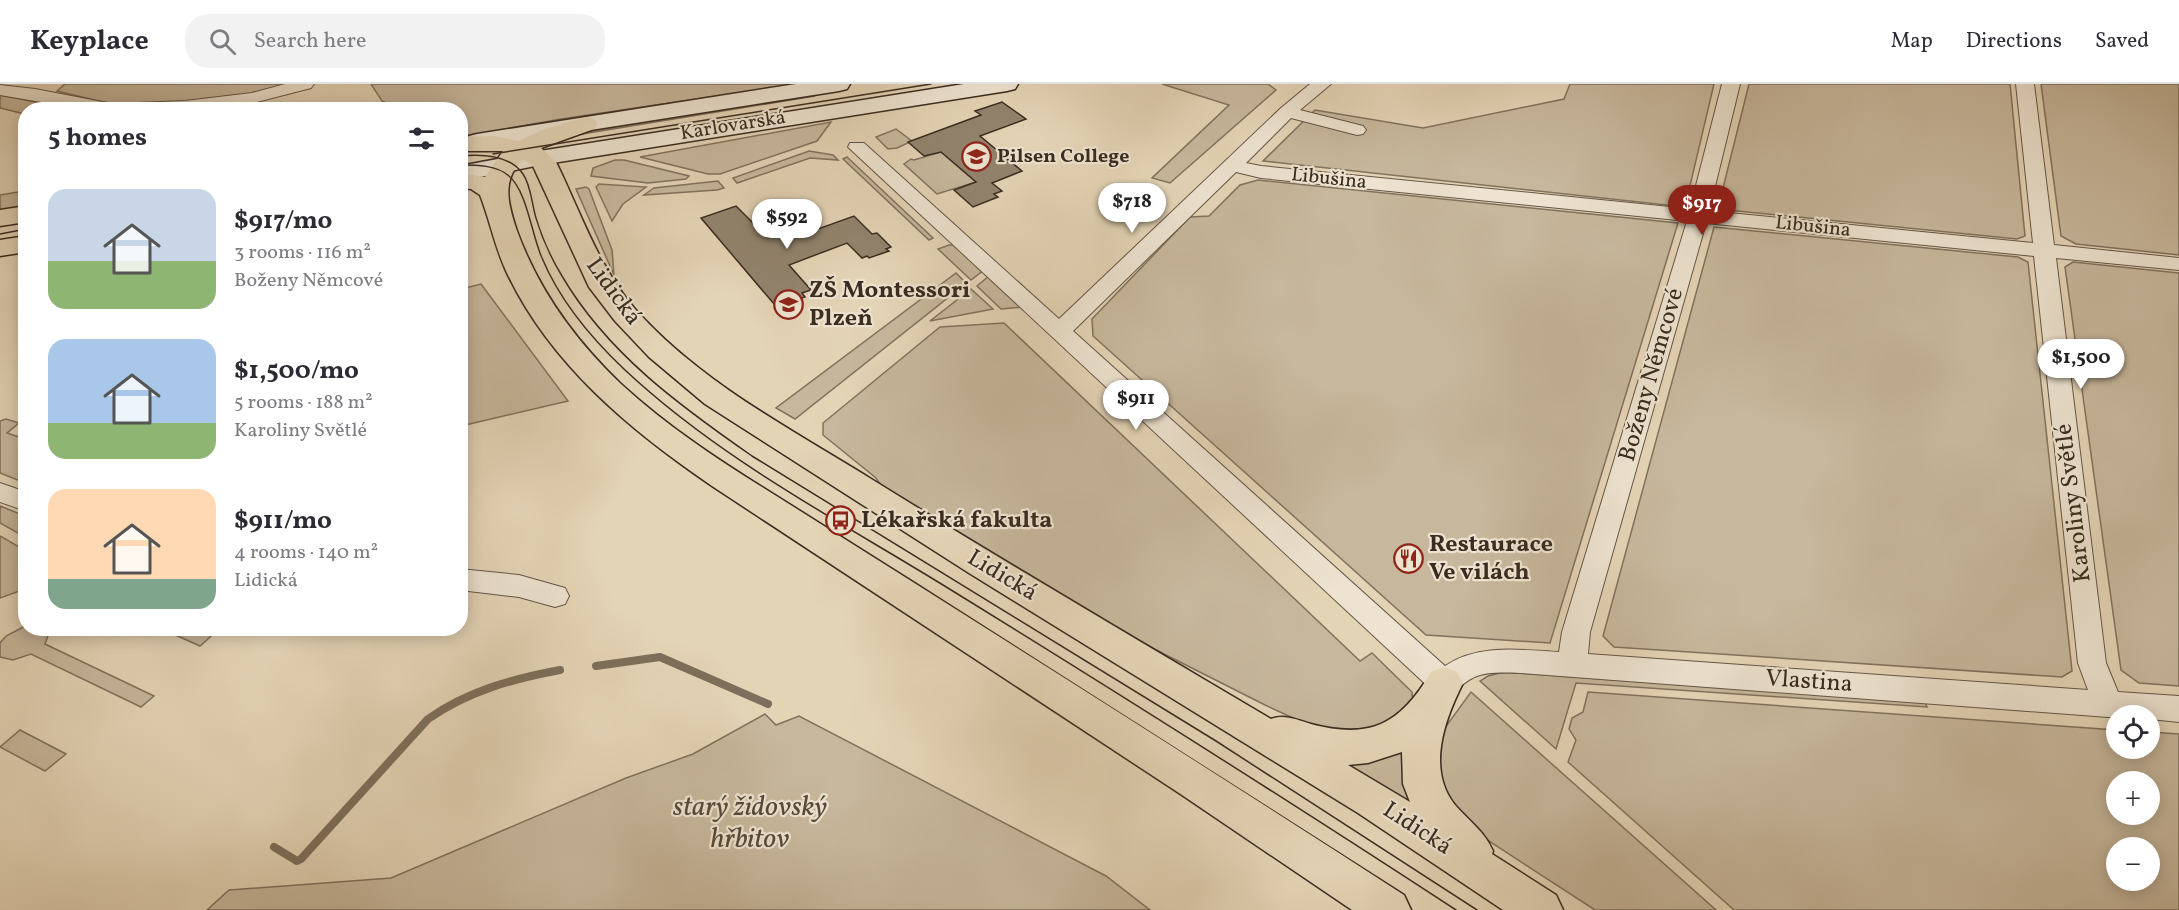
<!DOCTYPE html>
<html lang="en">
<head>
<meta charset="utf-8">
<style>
  :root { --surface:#fff; --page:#f2f2f3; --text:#2b2b33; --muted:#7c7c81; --line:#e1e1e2; --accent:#8f2418 }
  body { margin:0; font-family:Vollkorn,serif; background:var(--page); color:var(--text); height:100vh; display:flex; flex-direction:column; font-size:22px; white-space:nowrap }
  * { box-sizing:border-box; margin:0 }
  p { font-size:20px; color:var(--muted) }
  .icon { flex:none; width:33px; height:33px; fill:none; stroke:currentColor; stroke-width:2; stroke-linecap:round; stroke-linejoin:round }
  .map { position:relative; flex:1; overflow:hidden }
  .sheet { position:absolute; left:18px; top:18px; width:450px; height:534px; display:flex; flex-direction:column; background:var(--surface); border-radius:24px; box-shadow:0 3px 15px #0003 }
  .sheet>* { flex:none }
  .fabs { position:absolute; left:2106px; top:621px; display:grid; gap:12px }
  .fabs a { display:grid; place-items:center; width:54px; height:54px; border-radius:50%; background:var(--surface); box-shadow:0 3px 15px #0003; font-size:30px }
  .price { position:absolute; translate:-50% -51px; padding:0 14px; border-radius:21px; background:#fff; color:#222; font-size:20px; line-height:39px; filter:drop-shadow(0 2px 3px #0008) }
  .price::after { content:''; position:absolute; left:50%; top:36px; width:18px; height:14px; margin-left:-9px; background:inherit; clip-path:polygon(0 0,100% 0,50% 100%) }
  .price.on { background:var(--accent); color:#fff }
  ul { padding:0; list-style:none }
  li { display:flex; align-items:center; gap:18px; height:150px; padding:0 30px }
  li span { display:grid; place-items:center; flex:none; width:168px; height:120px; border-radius:18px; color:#555 }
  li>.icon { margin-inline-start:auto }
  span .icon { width:72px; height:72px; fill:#fffc; stroke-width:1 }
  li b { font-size:26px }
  h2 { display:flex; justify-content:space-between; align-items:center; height:72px; padding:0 30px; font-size:26px }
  header { display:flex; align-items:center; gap:36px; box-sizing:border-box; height:84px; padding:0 30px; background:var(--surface); border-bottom:2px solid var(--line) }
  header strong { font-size:28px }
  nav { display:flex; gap:33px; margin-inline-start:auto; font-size:21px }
  .search { width:420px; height:54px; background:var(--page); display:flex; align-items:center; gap:15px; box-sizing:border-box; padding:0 21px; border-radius:24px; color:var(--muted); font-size:22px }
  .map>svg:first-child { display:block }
</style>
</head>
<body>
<header>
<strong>Keyplace</strong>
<div class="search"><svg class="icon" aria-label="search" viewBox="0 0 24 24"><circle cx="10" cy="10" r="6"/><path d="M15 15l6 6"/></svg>Search here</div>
<nav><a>Map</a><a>Directions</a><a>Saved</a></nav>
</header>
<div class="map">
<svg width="2179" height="826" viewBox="0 0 2179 826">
  <rect width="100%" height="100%" fill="#e4d4b6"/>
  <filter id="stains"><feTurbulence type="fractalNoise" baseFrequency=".00333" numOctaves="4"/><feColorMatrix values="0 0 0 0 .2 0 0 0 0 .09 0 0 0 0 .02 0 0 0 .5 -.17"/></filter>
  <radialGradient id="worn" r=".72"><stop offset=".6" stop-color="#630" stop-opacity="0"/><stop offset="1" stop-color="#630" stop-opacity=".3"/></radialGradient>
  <g fill="#c7b79c" stroke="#80725e" stroke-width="1.5" fill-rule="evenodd">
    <polygon points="65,0 294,0 252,11 193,18 111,20 57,7"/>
    <polygon points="371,0 798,0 561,35 461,53 460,26 395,25 395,23 382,17"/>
    <polygon points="1162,0 1268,0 1276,6 1170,99 1152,94 1229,21"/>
    <polygon points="1570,0 1714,0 1685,123 1263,77 1315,26 1423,44 1564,15"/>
    <polygon points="1749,0 2010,0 2025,152 2017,155 1727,126 1719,120"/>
    <polygon points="2041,0 2179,0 2179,171 2076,160 2061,152"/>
    <polygon points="0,11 70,25 26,26 25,30 0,24"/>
    <polygon points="815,12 570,52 578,48"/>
    <polygon points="831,38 817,57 720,90 708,90 640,73"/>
    <polygon points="896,45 912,57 897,64 888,65 876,53"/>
    <polygon points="809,67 833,71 838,76 810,74 737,99 733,94"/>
    <polygon points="941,68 976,98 937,110 904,80 911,75 914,76"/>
    <polygon points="847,73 933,154 929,156 843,75"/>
    <polygon points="615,76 624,76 689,92 686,95 648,99 591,92 593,84"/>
    <polygon points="1258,96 1678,139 1550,559 1426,551 1093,252 1092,235 1190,133 1209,132 1240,101"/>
    <polygon points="718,97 724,104 717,106 644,111 654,104"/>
    <polygon points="599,100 646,103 623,120 612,137 596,103"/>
    <polygon points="586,103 589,105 612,166 614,191 576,105"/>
    <polygon points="25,107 25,123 0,127 0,111"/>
    <polygon points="1714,143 2018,173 2028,178 2072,587 2062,593 1614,563 1603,552"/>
    <polygon points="949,161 954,161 984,186 971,196 938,165"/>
    <polygon points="2073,178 2179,189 2179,602 2139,599 2121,586 2065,183"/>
    <polygon points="956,189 965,198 964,201 795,335 776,324"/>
    <polygon points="989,192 1023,223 1001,225 977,202"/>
    <polygon points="481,200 568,317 461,342 461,205"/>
    <polygon points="971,205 993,225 930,237"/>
    <polygon points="1004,239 1360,577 1372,569 1412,608 1413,622 1384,649 1323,648 1265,621 1085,530 886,409 876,394 823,351 823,339 940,243"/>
    <polygon points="6,335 19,339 7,349 25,355 25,399 0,389 0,337"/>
    <polygon points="0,422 25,432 25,453 0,439"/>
    <polygon points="0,452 26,467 25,505 0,514"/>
    <polygon points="25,542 26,544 48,545 49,549 45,560 154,612 141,623 31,570 13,576 0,573 0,559 6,552"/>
    <polygon points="162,545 219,544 219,545 200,562"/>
    <polygon points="1504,588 1925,618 1927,623 1576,599 1556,665 1480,597 1488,592"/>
    <polygon points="1471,608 1716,826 1595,826 1455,735 1434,673 1439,652"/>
    <path d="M 1588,608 L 2116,646 L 2116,664 L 2150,664 L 2150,648 L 2179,650 L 2179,826 L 1734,826 L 1568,678 L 1576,656 L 1569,645 L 1572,634 L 1583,628 ZM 2116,698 L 2150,698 L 2150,730 L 2116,730 ZM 2116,764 L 2150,764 L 2150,796 L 2116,796 Z"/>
    <polygon points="765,630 776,641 799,632 1106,792 1150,826 207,826 229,806 391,794 626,694 693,670"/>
    <polygon points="20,646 66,670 45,687 0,663"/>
    <polygon points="1395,667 1406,668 1413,724 1341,680"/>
  </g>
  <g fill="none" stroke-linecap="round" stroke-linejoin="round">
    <g stroke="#7d6f5b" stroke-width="8">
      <polyline points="596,582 660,573 768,620"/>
      <path d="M 274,763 L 297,777 L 301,775 L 428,635 C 468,607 512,595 560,586"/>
    </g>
  </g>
  <g fill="#92836e" stroke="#3a2c20" stroke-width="1.5">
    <polygon points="1002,18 1026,35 980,52 1022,87 992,99 1002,107 994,110 998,113 973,123 954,106 976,98 941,68 924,72 908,58 981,31 975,27"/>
    <polygon points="736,122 768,154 786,148 793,154 854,132 872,150 877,149 891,163 886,165 889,167 869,174 867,172 862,174 847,159 789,181 811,206 802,209 805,213 786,220 783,217 774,220 701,134"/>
  </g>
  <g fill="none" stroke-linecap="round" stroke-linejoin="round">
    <defs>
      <g id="street">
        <polygon points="285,0 314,0 311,4 253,19 201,26 88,26 0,11 0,1 35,5 113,20 185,17 252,9"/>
        <path d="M 1310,0 L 1331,0 L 1300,26 L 1363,42 L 1366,46 L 1363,50 L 1357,51 L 1291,34 L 1246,79 L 1261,82 L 1690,125 L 1722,0 L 1740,0 L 1709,127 L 2033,159 L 2016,0 L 2034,0 L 2054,161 L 2179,174 L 2179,186 L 2056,174 L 2106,579 L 2118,608 L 2179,612 L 2179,638 L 2150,635 L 2150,632 L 2108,633 L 1521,589 C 1507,589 1490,587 1477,592 C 1458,599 1456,615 1434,608 L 848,63 L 850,59 L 864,59 L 1059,235 L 1281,24 ZM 1236,88 L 1261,94 L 1687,137 L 1562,548 L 1559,568 C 1521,566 1479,559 1445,582 L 1073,247 ZM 1706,139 L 2034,172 L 2078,579 L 2088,606 L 1588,570 L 1590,548 Z"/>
        <polygon points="0,399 26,408 26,427 0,418"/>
        <polygon points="460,485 519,491 565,504 569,512 565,520 555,523 519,513 460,506"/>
      </g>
      <g id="secondary">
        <polygon points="796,0 850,0 847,5 839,7 477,64 469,62 465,57 469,52 477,50"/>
        <polygon points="964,0 1018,0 1015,5 1007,7 540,81 460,97 460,82 540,67"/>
      </g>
      <g id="primary">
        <path d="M 586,33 L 594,35 L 598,40 L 594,45 L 541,64 L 556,78 C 580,127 599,184 635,225 C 699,297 787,343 868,393 C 1001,476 1136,555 1271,635 C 1285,630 1297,636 1311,640 C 1370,656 1401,640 1431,588 L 1444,583 L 1457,588 L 1463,599 C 1445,635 1426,685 1455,721 C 1469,737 1485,748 1493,767 L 1492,770 L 1556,811 L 1563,826 L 1503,826 L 1358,729 L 969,489 L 705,320 L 649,273 L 615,237 L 589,203 L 533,82 L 523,75 C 501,96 508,120 517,147 C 539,207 575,256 621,300 C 669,344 723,379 778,413 C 824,442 870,471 916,500 C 1079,603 1242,706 1404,811 L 1411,826 L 1352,826 L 1182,711 L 712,402 C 630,346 550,280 507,189 C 495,164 490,136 480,111 L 471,105 L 460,104 L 460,89 L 485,93 L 503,67 L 460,67 L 460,53 L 493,52 L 519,57 L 542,46 ZM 1402,668 L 1403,700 L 1410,718 L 1348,681 L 1368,679 Z"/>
        <polygon points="26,122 26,138 0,142 0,126"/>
        <polygon points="26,152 26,168 0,172 0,156"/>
      </g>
    </defs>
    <use href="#street" stroke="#645646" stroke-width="2"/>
    <use href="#secondary" stroke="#3a2c20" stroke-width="3"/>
    <use href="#primary" stroke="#3a2c20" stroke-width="3"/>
    <use href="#street" fill="#ede3d0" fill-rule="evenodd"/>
    <use href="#secondary" fill="#ede3d0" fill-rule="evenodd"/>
    <use href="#primary" fill="#e4d4b6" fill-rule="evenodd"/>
    <g stroke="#3a2c20" stroke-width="1.5">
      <polyline points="493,70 931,0"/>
      <path d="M 460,72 C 481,70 510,71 523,90 C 531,101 532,121 536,134 C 542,154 551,174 562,192 C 607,269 680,322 752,372 L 1216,657 L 1477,826"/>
      <path d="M 460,81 C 476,81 497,81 509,92 C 527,107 532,152 542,174 C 560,217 592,255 625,286 C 719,374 834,434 943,501 C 1115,607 1286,715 1456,826"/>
      <polyline points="0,150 26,145"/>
    </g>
  </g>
  <defs>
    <symbol id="university-ring" viewBox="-11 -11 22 22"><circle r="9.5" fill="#ede3d0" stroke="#8f2418" stroke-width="1.5"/><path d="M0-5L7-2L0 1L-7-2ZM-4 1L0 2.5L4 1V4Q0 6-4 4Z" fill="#8f2418"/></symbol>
    <symbol id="school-ring" viewBox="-11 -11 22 22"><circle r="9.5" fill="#ede3d0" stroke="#8f2418" stroke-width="1.5"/><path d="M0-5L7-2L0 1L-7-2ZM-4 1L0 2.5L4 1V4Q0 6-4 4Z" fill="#8f2418"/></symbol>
    <symbol id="bus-ring" viewBox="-11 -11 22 22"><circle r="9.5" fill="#ede3d0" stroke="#8f2418" stroke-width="1.5"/><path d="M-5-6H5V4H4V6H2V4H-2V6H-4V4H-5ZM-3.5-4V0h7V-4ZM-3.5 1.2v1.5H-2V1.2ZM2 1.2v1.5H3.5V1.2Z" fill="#8f2418"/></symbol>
    <symbol id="restaurant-ring" viewBox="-11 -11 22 22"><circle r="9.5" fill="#ede3d0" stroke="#8f2418" stroke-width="1.5"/><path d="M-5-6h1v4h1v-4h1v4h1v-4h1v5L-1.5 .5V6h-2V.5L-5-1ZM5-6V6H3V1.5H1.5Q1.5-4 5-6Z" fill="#8f2418"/></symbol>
  </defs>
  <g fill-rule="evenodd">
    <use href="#university-ring" x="960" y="56" width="33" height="33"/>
    <use href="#school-ring" x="772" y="204" width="33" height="33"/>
    <use href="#bus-ring" x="824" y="420" width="33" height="33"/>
    <use href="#restaurant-ring" x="1392" y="458" width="33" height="33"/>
  </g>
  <g text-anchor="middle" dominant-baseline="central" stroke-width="4.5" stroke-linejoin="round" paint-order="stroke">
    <g font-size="20" fill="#3a2c20" stroke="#ede3d0">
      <text transform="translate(733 42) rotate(-9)">Karlovarská</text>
      <text transform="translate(1329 95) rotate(6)">Libušina</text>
      <text transform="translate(1813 143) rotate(6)">Libušina</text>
    </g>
    <g font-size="20" font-weight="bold" fill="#3a2c20" stroke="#ede3d0" text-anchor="start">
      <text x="997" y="73">Pilsen College</text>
    </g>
    <g font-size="24" font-weight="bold" fill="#3a2c20" stroke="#ede3d0" text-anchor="start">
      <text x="809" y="207">ZŠ Montessori<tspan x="809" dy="28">Plzeň</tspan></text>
      <text x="861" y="437">Lékařská fakulta</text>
      <text x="1429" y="461">Restaurace<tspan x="1429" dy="28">Ve vilách</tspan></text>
    </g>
    <g font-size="24" fill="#3a2c20" stroke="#ede3d0">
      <text transform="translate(613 208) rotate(54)">Lidická</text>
      <text transform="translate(1652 291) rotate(-74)">Boženy Němcové</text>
      <text transform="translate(2074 419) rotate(-97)">Karoliny Světlé</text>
      <text transform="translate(1002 492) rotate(31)">Lidická</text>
      <text transform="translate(1809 598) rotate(4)">Vlastina</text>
      <text transform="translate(1417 745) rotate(33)">Lidická</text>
    </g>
    <g font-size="28" font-style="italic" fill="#564839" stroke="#ede3d0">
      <text x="750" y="723">starý židovský<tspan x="750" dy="32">hřbitov</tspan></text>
    </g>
  </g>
  <rect width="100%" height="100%" filter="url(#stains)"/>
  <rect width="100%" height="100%" fill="url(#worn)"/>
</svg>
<div class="fabs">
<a><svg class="icon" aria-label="locate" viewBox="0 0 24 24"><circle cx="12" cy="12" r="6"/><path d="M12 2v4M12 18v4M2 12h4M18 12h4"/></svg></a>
<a>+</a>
<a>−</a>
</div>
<b class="price" style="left:1132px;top:150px">$718</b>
<b class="price on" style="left:1702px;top:152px">$917</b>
<b class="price" style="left:787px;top:166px">$592</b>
<b class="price" style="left:2081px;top:306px">$1,500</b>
<b class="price" style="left:1136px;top:347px">$911</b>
<section class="sheet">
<h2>5 homes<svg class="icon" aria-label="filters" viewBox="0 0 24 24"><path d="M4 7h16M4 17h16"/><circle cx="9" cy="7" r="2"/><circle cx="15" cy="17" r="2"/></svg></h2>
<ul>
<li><span style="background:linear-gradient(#c9d6e8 60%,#8fb573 0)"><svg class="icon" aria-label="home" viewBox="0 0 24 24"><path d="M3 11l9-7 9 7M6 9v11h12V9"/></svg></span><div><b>$917/mo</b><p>3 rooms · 116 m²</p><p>Boženy Němcové</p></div></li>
<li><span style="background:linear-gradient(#a9c7e8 70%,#8fb573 0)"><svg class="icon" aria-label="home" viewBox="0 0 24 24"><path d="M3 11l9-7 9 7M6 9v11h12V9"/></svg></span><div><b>$1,500/mo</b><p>5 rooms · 188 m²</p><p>Karoliny Světlé</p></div></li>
<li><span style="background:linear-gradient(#ffd9b3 75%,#7fa58c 0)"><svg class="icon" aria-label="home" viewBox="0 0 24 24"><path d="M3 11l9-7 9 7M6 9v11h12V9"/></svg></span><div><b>$911/mo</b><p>4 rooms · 140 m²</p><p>Lidická</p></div></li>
</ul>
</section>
</div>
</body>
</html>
